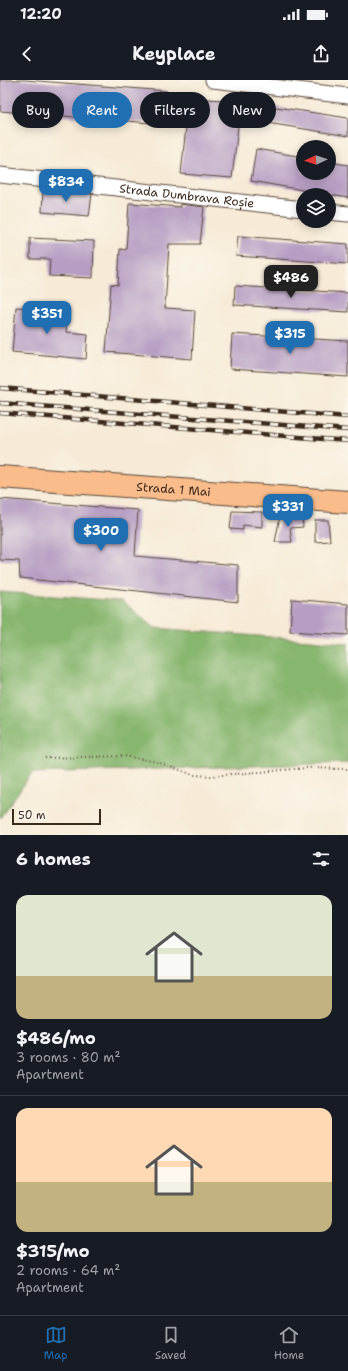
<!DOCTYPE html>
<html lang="en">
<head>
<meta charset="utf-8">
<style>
  :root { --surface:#171b24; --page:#20242c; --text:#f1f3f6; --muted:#9ea1a6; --line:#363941; --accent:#1f6fb2 }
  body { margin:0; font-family:"Shantell Sans",sans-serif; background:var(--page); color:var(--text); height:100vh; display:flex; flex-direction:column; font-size:15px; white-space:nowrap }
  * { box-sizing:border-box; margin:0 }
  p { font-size:13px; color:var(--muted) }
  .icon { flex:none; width:22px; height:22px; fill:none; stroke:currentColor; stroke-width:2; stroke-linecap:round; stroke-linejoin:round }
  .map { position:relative; height:755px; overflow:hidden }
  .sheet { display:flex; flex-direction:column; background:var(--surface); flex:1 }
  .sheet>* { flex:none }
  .guide { position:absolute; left:12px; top:12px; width:324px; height:36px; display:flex; gap:8px }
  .needle { width:26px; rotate:266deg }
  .buttons { position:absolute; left:296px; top:60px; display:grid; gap:8px }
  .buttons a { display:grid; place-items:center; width:40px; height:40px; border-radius:50%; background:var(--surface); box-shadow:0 2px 10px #0003; font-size:20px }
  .scale { position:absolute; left:12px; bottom:10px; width:89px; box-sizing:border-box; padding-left:4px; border:2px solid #3b2a1e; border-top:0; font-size:11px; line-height:14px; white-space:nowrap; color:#3b2a1e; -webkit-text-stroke:3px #fbf7ec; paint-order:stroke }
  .price { position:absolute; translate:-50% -34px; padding:0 9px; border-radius:8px; background:var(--accent); color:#fff; font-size:13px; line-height:26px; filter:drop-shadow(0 1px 2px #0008) }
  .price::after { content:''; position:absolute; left:50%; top:24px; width:12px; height:9px; margin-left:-6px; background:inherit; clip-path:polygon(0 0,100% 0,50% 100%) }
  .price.on { background:#222; color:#fff }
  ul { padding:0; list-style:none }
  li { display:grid; align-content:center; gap:8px; height:212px; padding:0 16px }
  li+li { border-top:1px solid var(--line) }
  li span { display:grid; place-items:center; height:124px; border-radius:12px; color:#555 }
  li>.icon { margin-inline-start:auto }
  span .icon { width:72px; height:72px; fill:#fffc; stroke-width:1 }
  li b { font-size:17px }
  h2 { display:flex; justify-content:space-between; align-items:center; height:48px; padding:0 16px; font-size:17px }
  .tag { padding:0 14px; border-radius:18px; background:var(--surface); box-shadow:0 2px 10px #0003; font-size:14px; line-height:36px }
  .tag.on { background:var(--accent); color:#fff }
  .status { display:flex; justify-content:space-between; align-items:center; height:28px; padding:0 20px; background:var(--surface); direction:ltr }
  .status svg { height:11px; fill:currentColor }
  header { display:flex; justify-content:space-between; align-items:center; height:52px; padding:0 16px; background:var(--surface); font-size:18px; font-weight:700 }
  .tab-bar { display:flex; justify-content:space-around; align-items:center; height:56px; border-top:1px solid var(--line); background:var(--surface); font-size:11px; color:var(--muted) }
  .tab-bar a { display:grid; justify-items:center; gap:2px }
  .tab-bar .on { color:var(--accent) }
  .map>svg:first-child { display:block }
</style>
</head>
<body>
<div class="status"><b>12:20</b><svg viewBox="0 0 49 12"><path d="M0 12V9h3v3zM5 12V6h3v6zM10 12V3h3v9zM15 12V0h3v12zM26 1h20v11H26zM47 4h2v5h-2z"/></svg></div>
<header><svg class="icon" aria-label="back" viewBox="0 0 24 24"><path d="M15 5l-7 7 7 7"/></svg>Keyplace<svg class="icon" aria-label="share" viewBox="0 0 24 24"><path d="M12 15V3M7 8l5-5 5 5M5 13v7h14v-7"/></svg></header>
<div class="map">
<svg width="348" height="755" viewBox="0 0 348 755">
  <rect width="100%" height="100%" fill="#fbf7ec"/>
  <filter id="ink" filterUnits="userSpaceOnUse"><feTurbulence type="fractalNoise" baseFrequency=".025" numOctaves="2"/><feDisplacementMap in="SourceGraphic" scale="8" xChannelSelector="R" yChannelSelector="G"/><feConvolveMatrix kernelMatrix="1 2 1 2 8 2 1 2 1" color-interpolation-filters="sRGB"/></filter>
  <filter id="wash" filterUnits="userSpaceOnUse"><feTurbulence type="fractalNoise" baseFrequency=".012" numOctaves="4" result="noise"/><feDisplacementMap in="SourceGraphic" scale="16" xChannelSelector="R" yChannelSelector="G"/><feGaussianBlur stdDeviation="0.9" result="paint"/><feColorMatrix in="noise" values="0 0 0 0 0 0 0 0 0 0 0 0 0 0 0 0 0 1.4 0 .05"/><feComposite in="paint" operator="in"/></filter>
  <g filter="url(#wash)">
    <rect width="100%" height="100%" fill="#f7ead6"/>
    <polygon fill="#87b66e" stroke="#617046" points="0,512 122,521 155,548 348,563 348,683 32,693 0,738"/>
    <g id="blocks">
      <g fill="#b69dc3">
        <polygon points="0,0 25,0 167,11 164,44 0,31"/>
        <polygon points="189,18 241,21 232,98 181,94"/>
        <polygon points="263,25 348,38 348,56 261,42"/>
        <polygon points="256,69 303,77 303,93 329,93 329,82 348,85 348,118 251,101"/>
        <polygon points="43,109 92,114 89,136 42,132"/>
        <polygon points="129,123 180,127 180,124 204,127 200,164 169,164 165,228 195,230 192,279 106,272 111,204 118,205 120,169 126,170"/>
        <polygon points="238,156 348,164 348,184 236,176"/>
        <polygon points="30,158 94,161 93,198 49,196 50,179 30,179"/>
        <polygon points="235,206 348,213 348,232 234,225"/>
        <polygon points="16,227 68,232 66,252 88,254 86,279 12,272"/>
        <polygon points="232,254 348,261 348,297 230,289"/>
        <polygon points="0,419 138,430 135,476 238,485 238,522 20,498 19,481 0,480"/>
        <polygon points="232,431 262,432 262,447 243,445 243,450 230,449"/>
        <polygon points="280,436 302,436 303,447 290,448 292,462 275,462"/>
        <polygon points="315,440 328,440 330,461 315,462"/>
        <polygon points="292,519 348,524 348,555 290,551"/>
      </g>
    </g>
  </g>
  <g filter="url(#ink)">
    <use href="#blocks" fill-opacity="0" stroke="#57473a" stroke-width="1"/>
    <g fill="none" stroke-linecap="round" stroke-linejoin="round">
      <defs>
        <g id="minor">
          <polyline points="213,0 348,16"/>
          <path id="s1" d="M 0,95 L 303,129"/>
          <polyline points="329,132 348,134"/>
        </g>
        <g id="highway">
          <path id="s2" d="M 0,397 L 348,422"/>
        </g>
      </defs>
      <use href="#minor" stroke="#57473a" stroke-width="17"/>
      <use href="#highway" stroke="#57473a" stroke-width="24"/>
      <polyline stroke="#57473a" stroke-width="2" stroke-dasharray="1 3" stroke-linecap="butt" points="45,678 124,676 157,682 194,695 210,696 307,688 348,689"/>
      <use href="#minor" stroke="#fff" stroke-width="15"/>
      <use href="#highway" stroke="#f9bc8a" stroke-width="22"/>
      <defs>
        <g id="rail">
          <polyline points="0,308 348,337"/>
          <polyline points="0,323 348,350"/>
          <polyline points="0,333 348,361"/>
        </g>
      </defs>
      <use href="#rail" stroke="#3b2a1e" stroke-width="4.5"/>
      <use href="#rail" stroke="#fbf7ec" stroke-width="3" stroke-dasharray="9" stroke-linecap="butt"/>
    </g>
  </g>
  <g text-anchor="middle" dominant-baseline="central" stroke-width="3" stroke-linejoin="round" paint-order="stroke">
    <g font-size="12" fill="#3b2a1e" stroke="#fbf7ec">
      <text stroke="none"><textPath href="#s1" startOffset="188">Strada Dumbrava Roșie</textPath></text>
      <text stroke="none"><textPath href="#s2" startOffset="174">Strada 1 Mai</textPath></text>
    </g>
  </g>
</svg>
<div class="buttons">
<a><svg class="needle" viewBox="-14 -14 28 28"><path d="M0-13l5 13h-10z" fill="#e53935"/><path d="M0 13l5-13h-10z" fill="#9ea1a6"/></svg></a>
<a><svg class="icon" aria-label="layers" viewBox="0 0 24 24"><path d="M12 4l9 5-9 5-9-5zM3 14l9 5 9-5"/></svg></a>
</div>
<div class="scale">50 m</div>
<b class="price" style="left:66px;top:123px">$834</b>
<b class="price on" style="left:291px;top:219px">$486</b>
<b class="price" style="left:47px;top:255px">$351</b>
<b class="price" style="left:290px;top:275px">$315</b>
<b class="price" style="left:288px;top:448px">$331</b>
<b class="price" style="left:101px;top:472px">$300</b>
<div class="guide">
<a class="tag">Buy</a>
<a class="tag on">Rent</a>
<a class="tag">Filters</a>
<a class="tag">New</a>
</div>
</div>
<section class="sheet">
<h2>6 homes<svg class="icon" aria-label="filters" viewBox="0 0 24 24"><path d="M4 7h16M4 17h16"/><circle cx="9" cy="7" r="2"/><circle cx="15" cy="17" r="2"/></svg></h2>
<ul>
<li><span style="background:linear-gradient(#dfe7d0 65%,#c2b280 0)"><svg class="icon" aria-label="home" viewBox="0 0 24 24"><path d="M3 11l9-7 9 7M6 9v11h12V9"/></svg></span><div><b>$486/mo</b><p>3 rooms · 80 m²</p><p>Apartment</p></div></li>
<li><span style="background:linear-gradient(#ffd9b3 60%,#c2b280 0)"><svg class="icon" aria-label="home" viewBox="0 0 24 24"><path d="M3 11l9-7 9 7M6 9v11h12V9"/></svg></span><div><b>$315/mo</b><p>2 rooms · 64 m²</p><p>Apartment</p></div></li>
</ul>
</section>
<nav class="tab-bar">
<a class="on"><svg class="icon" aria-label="map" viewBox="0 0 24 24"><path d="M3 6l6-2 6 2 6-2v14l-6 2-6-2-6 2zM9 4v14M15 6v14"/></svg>Map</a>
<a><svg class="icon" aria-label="saved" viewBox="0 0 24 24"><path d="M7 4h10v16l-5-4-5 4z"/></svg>Saved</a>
<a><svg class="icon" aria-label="home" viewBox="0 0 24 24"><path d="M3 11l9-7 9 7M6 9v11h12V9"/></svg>Home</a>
</nav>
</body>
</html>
